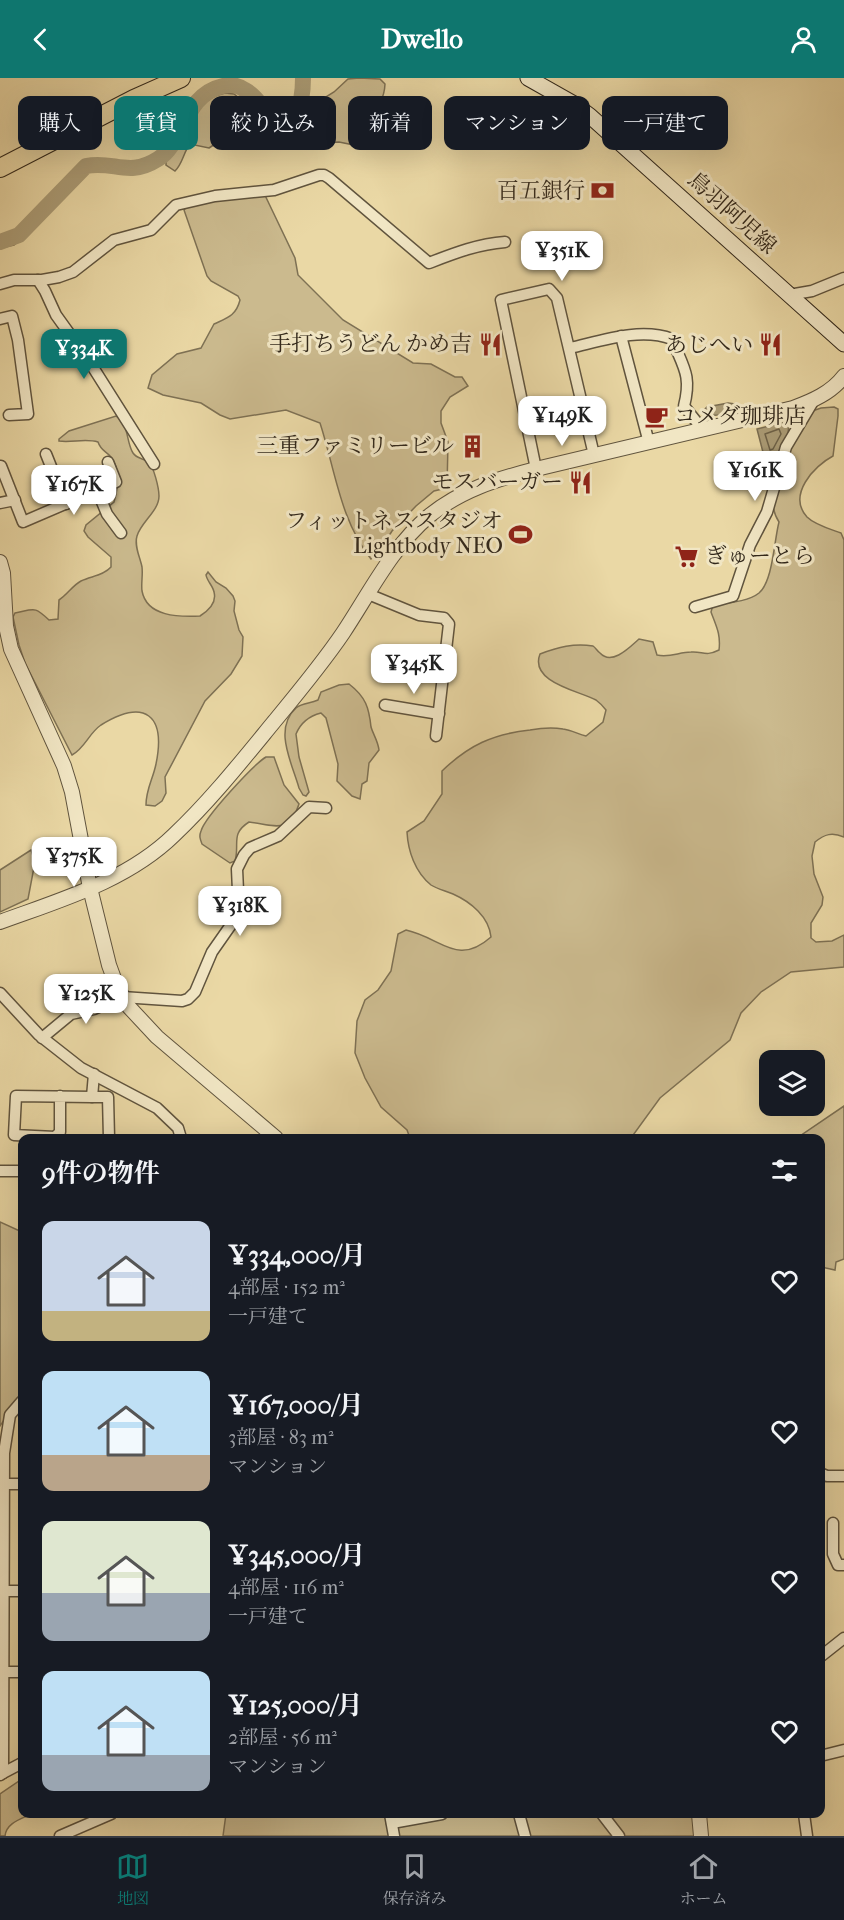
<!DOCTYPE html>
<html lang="ja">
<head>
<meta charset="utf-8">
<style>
  :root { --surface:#171b24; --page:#20242c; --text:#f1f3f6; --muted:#9ea1a6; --line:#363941; --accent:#0f766e }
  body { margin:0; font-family:"IM FELL French Canon","Noto Serif JP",serif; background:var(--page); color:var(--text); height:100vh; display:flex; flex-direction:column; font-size:22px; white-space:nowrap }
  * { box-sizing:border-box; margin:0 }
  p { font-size:20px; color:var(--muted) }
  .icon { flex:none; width:33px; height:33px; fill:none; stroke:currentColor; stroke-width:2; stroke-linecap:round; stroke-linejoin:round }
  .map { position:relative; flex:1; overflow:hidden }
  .sheet { position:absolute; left:18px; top:1056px; width:807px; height:684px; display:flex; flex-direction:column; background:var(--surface); border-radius:12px; box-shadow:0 6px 24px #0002 }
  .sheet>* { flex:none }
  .guide { position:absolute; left:18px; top:18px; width:808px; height:54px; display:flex; gap:12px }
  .fabs { position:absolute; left:759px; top:972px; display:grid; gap:12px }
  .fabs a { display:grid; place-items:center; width:66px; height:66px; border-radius:12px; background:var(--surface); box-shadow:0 6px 24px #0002; font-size:30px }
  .price { position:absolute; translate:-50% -51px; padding:0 14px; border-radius:12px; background:#fff; color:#222; font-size:20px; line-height:39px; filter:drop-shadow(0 2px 3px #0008) }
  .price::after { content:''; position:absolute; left:50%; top:36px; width:18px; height:14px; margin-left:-9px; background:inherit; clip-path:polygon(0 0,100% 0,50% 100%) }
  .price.selected { background:var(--accent); color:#fff }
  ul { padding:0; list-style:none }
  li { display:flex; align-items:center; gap:18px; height:150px; padding:0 24px }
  li span { display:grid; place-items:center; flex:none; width:168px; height:120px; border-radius:12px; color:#555 }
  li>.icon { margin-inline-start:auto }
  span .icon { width:72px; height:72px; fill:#fffc; stroke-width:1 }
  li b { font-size:26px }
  h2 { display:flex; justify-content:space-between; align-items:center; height:72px; padding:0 24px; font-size:26px }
  .tag { padding:0 21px; border-radius:12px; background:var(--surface); box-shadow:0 6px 24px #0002; font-size:21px; line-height:54px }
  .tag.selected { background:var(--accent); color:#fff }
  header { display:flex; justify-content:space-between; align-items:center; height:78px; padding:0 24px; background:var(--accent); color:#fff; font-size:27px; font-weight:700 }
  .tab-bar { display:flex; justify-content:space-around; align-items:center; height:84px; border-top:2px solid var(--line); background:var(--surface); font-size:16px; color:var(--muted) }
  .tab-bar a { display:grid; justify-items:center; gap:3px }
  .tab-bar .selected { color:var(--accent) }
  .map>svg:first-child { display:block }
</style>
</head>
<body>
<header><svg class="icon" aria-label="back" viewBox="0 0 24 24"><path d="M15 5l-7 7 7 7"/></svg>Dwello<svg class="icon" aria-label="person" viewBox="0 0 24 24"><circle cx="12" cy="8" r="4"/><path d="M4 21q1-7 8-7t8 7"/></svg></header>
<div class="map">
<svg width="844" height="1758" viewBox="0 0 844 1758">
  <rect width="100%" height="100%" fill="#ead8a5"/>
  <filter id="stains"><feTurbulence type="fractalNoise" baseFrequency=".00333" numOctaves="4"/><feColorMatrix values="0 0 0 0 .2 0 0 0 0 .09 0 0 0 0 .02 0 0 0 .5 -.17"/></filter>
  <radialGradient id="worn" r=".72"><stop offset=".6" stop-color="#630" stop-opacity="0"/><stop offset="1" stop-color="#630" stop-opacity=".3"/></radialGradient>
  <g fill="#cbba8e" stroke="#7e7154" stroke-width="1.5">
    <path d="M 359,0 L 380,1 L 385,6 C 384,31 363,46 359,68 L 339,64 L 295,66 L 288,60 L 283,52 L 297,49 L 305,32 L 334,14 L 348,1 Z"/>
    <path d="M 225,15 L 234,16 L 239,20 L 230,22 C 219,44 233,56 209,70 L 190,66 C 183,75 183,85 175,93 L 166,87 L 166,81 C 187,58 191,22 225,15 Z"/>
    <path d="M 262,111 L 295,180 L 298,197 L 343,242 L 413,285 L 431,286 L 455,299 L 462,299 L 468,308 L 450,319 L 441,333 L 441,345 L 448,364 L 447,410 L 434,413 L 416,428 L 392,453 L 378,475 L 371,481 C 340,442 335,391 320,345 L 286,332 L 230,341 L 220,337 L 201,325 L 163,317 L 148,310 L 152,297 L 177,276 L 201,270 L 214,246 C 227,240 236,238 240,222 L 238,218 L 211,203 L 207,198 L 184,132 L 188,127 Z"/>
    <path d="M 834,329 L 838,331 L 838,338 L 833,378 C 814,388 787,417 807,439 C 815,447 830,451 841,455 L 844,462 L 844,759 C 832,754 825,756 815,764 L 812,778 L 814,796 L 823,819 L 822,827 L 811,845 L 811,860 L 816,864 L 832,863 L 844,857 L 844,889 L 791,894 L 761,914 L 741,935 L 730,962 L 660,1020 L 631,1060 L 410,1060 L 407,1052 L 381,1029 L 365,1000 L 355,975 L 357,943 L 365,922 L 378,912 L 391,893 L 398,856 L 406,852 C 442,860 457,889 491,859 C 489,839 471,824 453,816 C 446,813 437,811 431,807 C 415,794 408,773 407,754 L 424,743 L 442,716 L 442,693 C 469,667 493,656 530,652 C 541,650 552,649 563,651 C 571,652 578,656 586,658 L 603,644 L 606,632 C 603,628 600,625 596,622 C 579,613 529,604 540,576 C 558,569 574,565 593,568 C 596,570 597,573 600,575 C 612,588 630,569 639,561 L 653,564 L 657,577 C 670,580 679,574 691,574 C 703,573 705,579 719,572 C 721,556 716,548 711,534 L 713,527 C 726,525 748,524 759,515 C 773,503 774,463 779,444 C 764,422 773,367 795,351 L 795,339 L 821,330 Z"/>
    <path d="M 116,338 C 129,345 126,364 133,375 C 137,381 143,380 148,384 C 154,388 159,411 159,418 C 159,433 141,444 137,458 C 134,468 140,479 142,489 C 143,497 141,505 142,513 C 147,539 179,539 200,538 C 208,533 217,525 214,514 C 213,508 207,503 206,497 L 208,494 L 216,504 L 226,510 L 233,518 L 235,523 L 234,533 L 239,552 L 243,559 L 242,578 L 231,596 L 205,623 L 165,699 L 166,715 L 162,723 L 155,728 L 146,727 C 146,711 153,701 156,686 C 166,637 145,620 101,647 C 89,655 85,670 72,677 L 25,585 L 19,567 L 13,539 L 15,535 C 35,531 34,528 49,542 L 58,541 L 59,522 C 67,517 73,507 81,503 C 91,498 103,498 111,489 L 111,479 L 88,459 L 84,453 L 86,447 L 114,424 C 118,410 121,392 111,379 C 106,373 101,373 98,364 C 85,360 72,365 59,363 L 59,361 L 69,353 Z"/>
    <path d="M 349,606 C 366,619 369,630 371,649 C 373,656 378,663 379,672 L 369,685 L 367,703 L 362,706 L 360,721 L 352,718 L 337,703 L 338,686 L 326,640 L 321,635 C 309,638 301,644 296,656 L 299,679 L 309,714 L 306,718 L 303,717 L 299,710 C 292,685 273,651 296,630 C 303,624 310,626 318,622 L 321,614 L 339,607 Z"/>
    <path d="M 266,679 L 274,679 L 284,707 L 299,726 C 289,757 274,747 249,744 C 230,756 240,766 235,783 L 230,785 L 202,766 C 200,761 199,758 201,753 C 205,739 253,687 266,679 Z"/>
    <polygon points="31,772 35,784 28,821 0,834 0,792"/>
    <polygon points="844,1028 844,1181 836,1184 835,1192 821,1189 820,1060 797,1060"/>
    <polygon points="0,1144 22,1154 22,1316 0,1348"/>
    <path d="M 22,1701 L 22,1736 L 31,1736 C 21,1741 6,1745 5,1758 L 0,1758 L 0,1716 Z"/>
    <polygon points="226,1736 701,1736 705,1758 223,1758"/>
  </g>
  <g fill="#ab9c76" stroke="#7b6e52" stroke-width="1.5">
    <polygon points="24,149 27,156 14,167 0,170 0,160"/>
    <path d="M 728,325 L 735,326 L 737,331 C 727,336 711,341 703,333 L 707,329 Z"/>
    <polygon points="789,343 788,356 776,380 765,382 757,351"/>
  </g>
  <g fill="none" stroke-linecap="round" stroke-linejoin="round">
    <polygon stroke="#6e6248" stroke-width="1.5" points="779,351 781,356 773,371 770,372 765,356"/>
    <path stroke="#ab9c76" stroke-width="16" d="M 0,164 L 19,157 L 86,88 C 114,82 128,100 158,81 C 185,64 183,17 223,8 C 232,6 238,7 245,12 C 255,17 260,27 268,35 C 297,59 303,21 303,0"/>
    <defs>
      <g id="minor">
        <polyline points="38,202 45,213 56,237 89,283 154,386"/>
        <path d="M 0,206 L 14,202 L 42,202 L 59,199 L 73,194 L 114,162 L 151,152 L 176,127 L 215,118 L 274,112 L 319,97 L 324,97 L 329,100 L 429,185 C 455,175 478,166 505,164"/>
        <polyline points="789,217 812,213 844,200"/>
        <polyline points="0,241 12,238 18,262 28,336 9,337"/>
        <polyline points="621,258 649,365"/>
        <path d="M 570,270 C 601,263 640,249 672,261 C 683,289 692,297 684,328 L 703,352"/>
        <polyline points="46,376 66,426"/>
        <polyline points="1,388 23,444 116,404 108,384"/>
        <polyline points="536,391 501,222 549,211 557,220 594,377"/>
        <polyline points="97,412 107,436 121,455"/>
        <polyline points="0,425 15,422"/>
        <polyline points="368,516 419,537 444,540 449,546 436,658"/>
        <polyline points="695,529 733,518 750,467 767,434 786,369 814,322"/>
        <polyline points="385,627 439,636"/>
        <polyline points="0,915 39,957 81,990 157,1030 178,1050 181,1060"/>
        <polyline points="42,960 71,936 94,931 122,919 182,923 188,921 195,914 212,874 233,844 238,813 237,791 244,777 250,770 278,758 309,729 326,730"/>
        <polyline points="60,1018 60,1054 55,1059 14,1057 16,1018 92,1019 94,996"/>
        <polyline points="92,1019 108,1019 109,1060"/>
        <polyline points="0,1093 22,1093"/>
        <polyline points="820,1395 827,1398 844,1398"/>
        <polyline points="0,1406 22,1406"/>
        <polyline points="833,1445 833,1476 838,1487 844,1487"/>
        <polyline points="0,1513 22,1513"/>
        <polyline points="820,1579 844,1560"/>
        <polyline points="0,1594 22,1594"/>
        <polyline points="820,1678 844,1672"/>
        <polyline points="3,1695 22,1685"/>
        <polyline points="0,1697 3,1695 4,1375 10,1337 22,1323"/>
        <polyline points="390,1736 394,1758"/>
        <polyline points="519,1736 525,1758"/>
        <polyline points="602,1736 619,1758"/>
        <polyline points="804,1736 807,1758"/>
        <polyline points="392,1745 442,1736"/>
        <polyline points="60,1758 111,1736"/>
      </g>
      <g id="tertiary">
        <polyline points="0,484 3,495 6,548 11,571 64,688 72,714 90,810 109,887 117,909 129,929 157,959 276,1060"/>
        <path d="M 0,844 C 60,822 127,803 174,757 C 210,723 241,684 273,645 C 297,616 322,586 343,555 C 369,516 392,469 429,438 C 461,412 497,401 536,391 L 793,330 C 812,323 831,315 844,298"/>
        <polyline points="699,1736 701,1758"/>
      </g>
      <polyline id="secondary" points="528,0 574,26 590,38 844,266"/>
      <polyline id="trunk" points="0,90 134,21 181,0"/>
    </defs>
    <use href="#minor" stroke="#60543e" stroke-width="13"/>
    <use href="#tertiary" stroke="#60543e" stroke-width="16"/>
    <use href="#secondary" stroke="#32281b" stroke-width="17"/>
    <use href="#trunk" stroke="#32281b" stroke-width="20"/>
    <use href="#minor" stroke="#f1e6c4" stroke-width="10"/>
    <use href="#tertiary" stroke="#f1e6c4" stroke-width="14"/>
    <use href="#secondary" stroke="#f1e6c4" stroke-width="15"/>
    <use href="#trunk" stroke="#ead8a5" stroke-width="18"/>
  </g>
  <defs>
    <symbol id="bank-bare" viewBox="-9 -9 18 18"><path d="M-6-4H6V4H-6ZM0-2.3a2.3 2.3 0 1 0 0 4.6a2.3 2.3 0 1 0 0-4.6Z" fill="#8f2418" stroke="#f1e6c4" stroke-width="2.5" paint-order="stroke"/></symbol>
    <symbol id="restaurant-bare" viewBox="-9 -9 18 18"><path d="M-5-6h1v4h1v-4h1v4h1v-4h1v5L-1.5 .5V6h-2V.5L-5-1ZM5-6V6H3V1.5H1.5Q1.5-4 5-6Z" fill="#8f2418" stroke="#f1e6c4" stroke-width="2.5" paint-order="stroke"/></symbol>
    <symbol id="cafe-bare" viewBox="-9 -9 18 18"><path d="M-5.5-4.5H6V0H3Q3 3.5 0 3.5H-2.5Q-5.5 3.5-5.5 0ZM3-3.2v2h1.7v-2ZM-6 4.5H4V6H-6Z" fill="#8f2418" stroke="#f1e6c4" stroke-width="2.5" paint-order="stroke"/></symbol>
    <symbol id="building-bare" viewBox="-9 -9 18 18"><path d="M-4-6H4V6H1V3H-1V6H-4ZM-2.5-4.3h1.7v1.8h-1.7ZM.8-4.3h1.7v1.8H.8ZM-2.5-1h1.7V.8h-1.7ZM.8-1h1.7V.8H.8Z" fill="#8f2418" stroke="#f1e6c4" stroke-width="2.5" paint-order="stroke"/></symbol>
    <symbol id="stadium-bare" viewBox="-9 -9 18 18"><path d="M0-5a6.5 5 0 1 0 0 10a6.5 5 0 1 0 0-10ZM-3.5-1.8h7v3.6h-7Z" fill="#8f2418" stroke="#f1e6c4" stroke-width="2.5" paint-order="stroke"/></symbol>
    <symbol id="supermarket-bare" viewBox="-9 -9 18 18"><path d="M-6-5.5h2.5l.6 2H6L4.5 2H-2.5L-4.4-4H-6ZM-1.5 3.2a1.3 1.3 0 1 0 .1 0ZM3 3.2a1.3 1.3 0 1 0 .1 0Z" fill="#8f2418" stroke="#f1e6c4" stroke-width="2.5" paint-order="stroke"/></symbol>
  </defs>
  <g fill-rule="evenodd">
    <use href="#bank-bare" x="586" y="96" width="33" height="33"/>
    <use href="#restaurant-bare" x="474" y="250" width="33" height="33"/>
    <use href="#restaurant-bare" x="754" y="250" width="33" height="33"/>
    <use href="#cafe-bare" x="640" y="322" width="33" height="33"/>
    <use href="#building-bare" x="456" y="352" width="33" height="33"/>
    <use href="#restaurant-bare" x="564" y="388" width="33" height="33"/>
    <use href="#stadium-bare" x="504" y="440" width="33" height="33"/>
    <use href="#supermarket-bare" x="670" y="462" width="33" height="33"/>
  </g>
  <g text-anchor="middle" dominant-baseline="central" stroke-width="6" stroke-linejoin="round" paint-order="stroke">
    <g font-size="22" fill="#32281b" stroke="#f1e6c4" text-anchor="end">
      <text x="585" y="113">百五銀行</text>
      <text x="472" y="266">手打ちうどん かめ吉</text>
      <text x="753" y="267">あじへい</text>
      <text x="674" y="338" text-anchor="start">コメダ珈琲店</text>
      <text x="454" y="368">三重ファミリービル</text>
      <text x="563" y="404">モスバーガー</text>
      <text x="503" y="443">フィットネススタジオ<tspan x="503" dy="25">Lightbody NEO</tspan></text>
      <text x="705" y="478" text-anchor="start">ぎゅーとら</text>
    </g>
    <g font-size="22" fill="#32281b" stroke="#f1e6c4">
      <text transform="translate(732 135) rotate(42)">鳥羽阿児線</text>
    </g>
  </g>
  <rect width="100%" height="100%" filter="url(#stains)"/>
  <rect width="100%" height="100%" fill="url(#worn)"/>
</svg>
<div class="fabs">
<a><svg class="icon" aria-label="layers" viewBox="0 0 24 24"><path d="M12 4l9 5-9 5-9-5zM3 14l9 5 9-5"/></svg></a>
</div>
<b class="price" style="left:562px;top:204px">¥351K</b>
<b class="price selected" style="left:84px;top:302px">¥334K</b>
<b class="price" style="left:562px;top:369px">¥149K</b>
<b class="price" style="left:755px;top:424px">¥161K</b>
<b class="price" style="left:74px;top:438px">¥167K</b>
<b class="price" style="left:414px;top:617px">¥345K</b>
<b class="price" style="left:74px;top:810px">¥375K</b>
<b class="price" style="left:240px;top:859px">¥318K</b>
<b class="price" style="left:86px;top:947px">¥125K</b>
<div class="guide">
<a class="tag">購入</a>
<a class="tag selected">賃貸</a>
<a class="tag">絞り込み</a>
<a class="tag">新着</a>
<a class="tag">マンション</a>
<a class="tag">一戸建て</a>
</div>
<section class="sheet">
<h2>9件の物件<svg class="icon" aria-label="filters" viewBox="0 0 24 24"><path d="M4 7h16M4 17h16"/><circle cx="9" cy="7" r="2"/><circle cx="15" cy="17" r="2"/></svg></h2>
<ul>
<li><span style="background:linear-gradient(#c9d6e8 75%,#c2b280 0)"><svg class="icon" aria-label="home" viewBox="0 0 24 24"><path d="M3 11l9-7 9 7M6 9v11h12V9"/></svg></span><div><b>¥334,000/月</b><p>4部屋 · 152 m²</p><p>一戸建て</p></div><svg class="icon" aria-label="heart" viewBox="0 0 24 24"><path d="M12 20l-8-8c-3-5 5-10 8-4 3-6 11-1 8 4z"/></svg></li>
<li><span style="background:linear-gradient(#bfe0f5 70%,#b9a48a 0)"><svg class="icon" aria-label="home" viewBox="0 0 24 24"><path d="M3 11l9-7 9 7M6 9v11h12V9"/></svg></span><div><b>¥167,000/月</b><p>3部屋 · 83 m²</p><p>マンション</p></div><svg class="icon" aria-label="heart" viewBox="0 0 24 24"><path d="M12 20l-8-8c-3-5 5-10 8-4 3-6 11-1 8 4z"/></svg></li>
<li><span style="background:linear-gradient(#dfe7d0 60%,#9aa5b1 0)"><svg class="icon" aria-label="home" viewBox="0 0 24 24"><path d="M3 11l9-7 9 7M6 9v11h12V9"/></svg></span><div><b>¥345,000/月</b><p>4部屋 · 116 m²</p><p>一戸建て</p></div><svg class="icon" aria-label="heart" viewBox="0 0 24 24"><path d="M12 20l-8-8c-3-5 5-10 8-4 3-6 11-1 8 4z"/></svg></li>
<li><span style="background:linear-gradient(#bfe0f5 70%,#9aa5b1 0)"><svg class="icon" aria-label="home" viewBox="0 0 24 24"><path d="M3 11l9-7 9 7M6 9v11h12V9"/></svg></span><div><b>¥125,000/月</b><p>2部屋 · 56 m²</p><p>マンション</p></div><svg class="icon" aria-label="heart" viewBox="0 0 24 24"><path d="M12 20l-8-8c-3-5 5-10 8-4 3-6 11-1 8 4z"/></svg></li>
</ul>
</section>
</div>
<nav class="tab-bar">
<a class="selected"><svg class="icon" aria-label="map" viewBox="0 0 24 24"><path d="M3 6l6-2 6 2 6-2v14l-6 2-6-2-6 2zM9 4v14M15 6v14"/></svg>地図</a>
<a><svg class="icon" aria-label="saved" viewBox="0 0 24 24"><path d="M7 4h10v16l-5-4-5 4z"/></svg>保存済み</a>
<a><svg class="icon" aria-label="home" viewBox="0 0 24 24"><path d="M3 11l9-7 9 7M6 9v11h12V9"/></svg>ホーム</a>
</nav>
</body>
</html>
